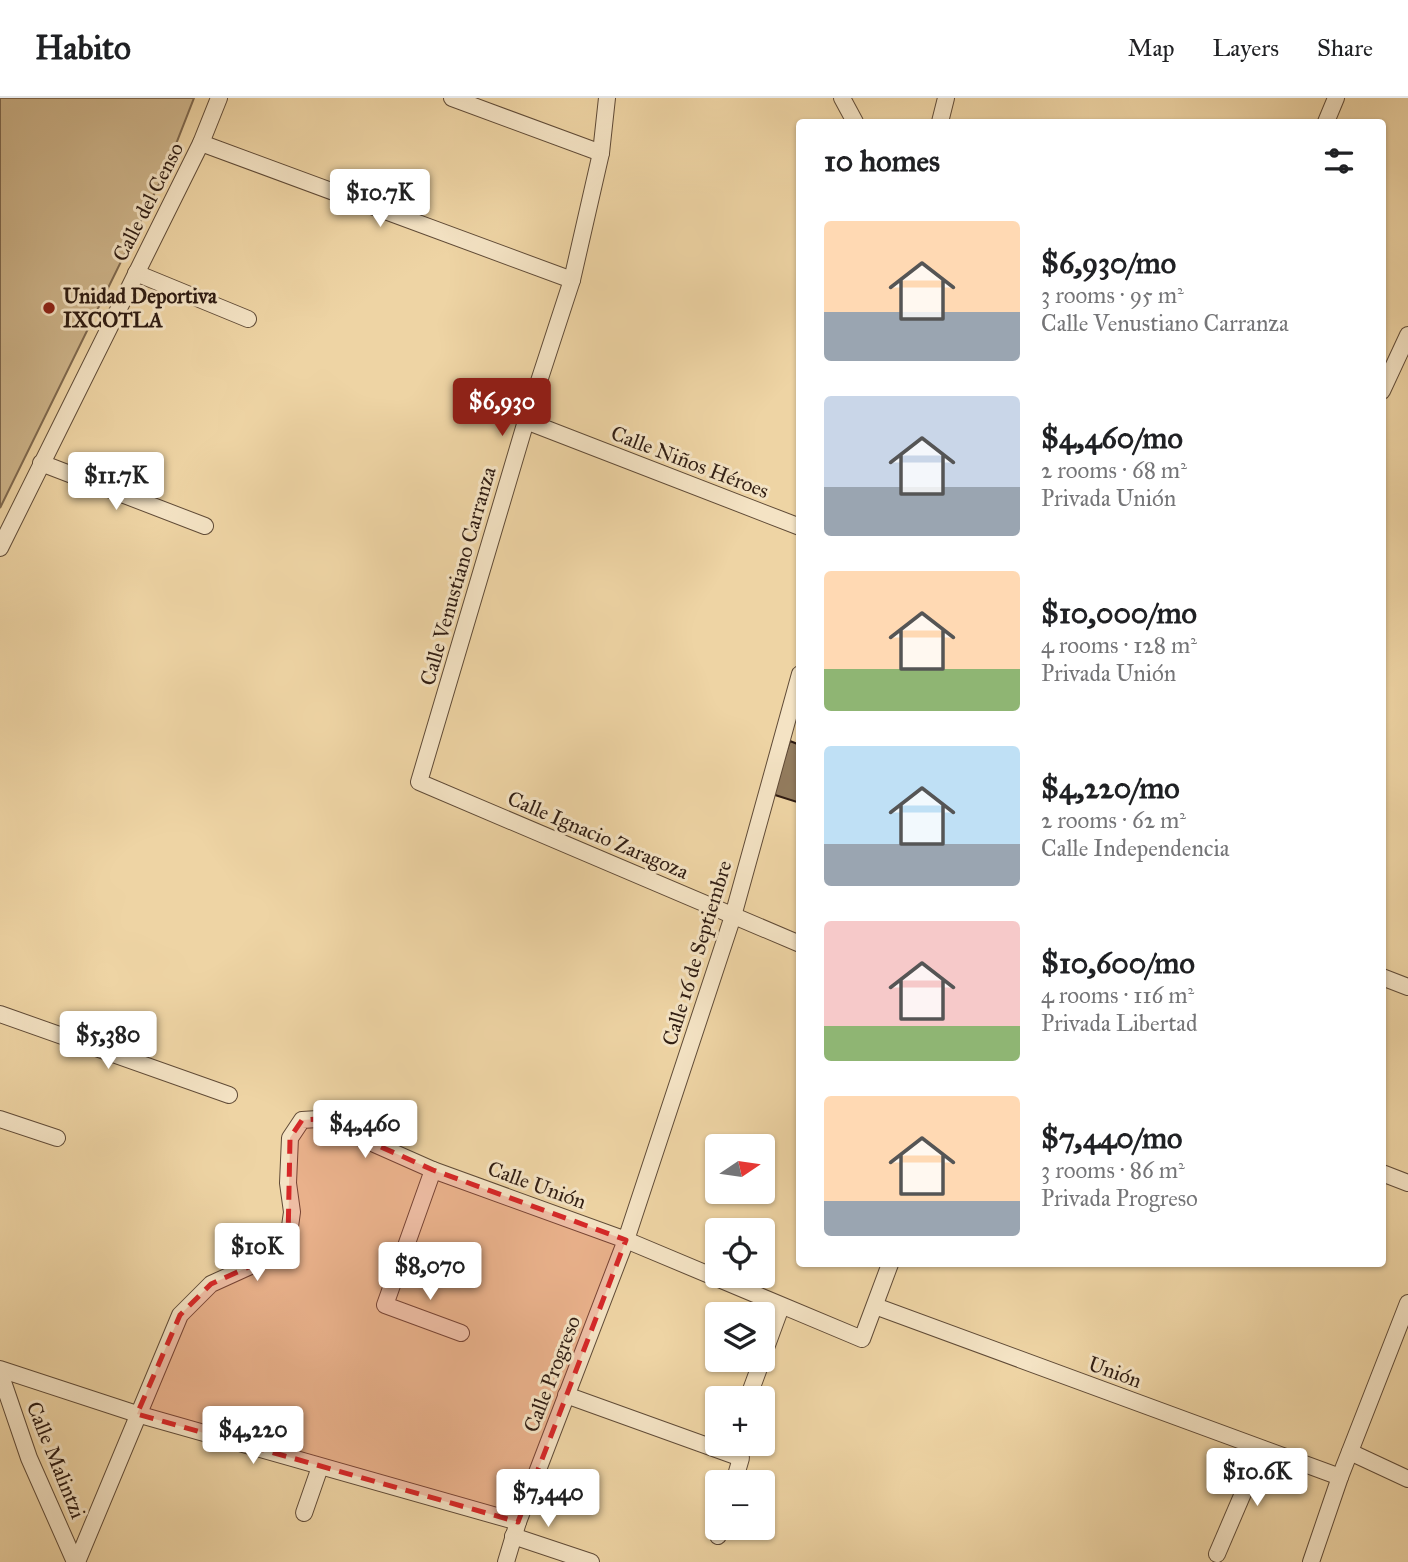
<!DOCTYPE html>
<html lang="en">
<head>
<meta charset="utf-8">
<style>
  :root { --surface:#fff; --page:#f2f2f2; --text:#202124; --muted:#757577; --line:#e0e0e0; --accent:#8f2418 }
  body { margin:0; font-family:"IM FELL Great Primer",serif; background:var(--page); color:var(--text); height:100vh; display:flex; flex-direction:column; font-size:26px; white-space:nowrap }
  * { box-sizing:border-box; margin:0 }
  p { font-size:23px; color:var(--muted) }
  .icon { flex:none; width:38px; height:38px; fill:none; stroke:currentColor; stroke-width:2; stroke-linecap:round; stroke-linejoin:round }
  .map { position:relative; flex:1; overflow:hidden }
  .side { position:absolute; left:796px; top:21px; width:590px; height:1148px; display:flex; flex-direction:column; background:var(--surface); border-radius:7px; box-shadow:0 2px 5px #0004 }
  .side>* { flex:none }
  .needle { width:46px; rotate:77deg }
  .fabs { position:absolute; left:705px; top:1036px; display:grid; gap:14px }
  .fabs a { display:grid; place-items:center; width:70px; height:70px; border-radius:7px; background:var(--surface); box-shadow:0 2px 5px #0004; font-size:35px }
  .price { position:absolute; translate:-50% -60px; padding:0 16px; border-radius:7px; background:#fff; color:#222; font-size:23px; line-height:46px; filter:drop-shadow(0 2px 4px #0008) }
  .price::after { content:''; position:absolute; left:50%; top:42px; width:21px; height:16px; margin-left:-10px; background:inherit; clip-path:polygon(0 0,100% 0,50% 100%) }
  .price.current { background:var(--accent); color:#fff }
  ul { padding:0; list-style:none }
  li { display:flex; align-items:center; gap:21px; height:175px; padding:0 28px }
  li span { display:grid; place-items:center; flex:none; width:196px; height:140px; border-radius:7px; color:#555 }
  li>.icon { margin-inline-start:auto }
  span .icon { width:84px; height:84px; fill:#fffc; stroke-width:1 }
  li b { font-size:30px }
  h2 { display:flex; justify-content:space-between; align-items:center; height:84px; padding:0 28px; font-size:30px }
  header { display:flex; align-items:center; gap:42px; box-sizing:border-box; height:98px; padding:0 35px; background:var(--surface); border-bottom:2px solid var(--line) }
  header strong { font-size:33px }
  nav { display:flex; gap:38px; margin-inline-start:auto; font-size:24px }
  .map>svg:first-child { display:block }
</style>
</head>
<body>
<header>
<strong>Habito</strong>
<nav><a>Map</a><a>Layers</a><a>Share</a></nav>
</header>
<div class="map">
<svg width="1408" height="1464" viewBox="0 0 1408 1464">
  <rect width="100%" height="100%" fill="#eed4a4"/>
  <filter id="stains"><feTurbulence type="fractalNoise" baseFrequency=".00286" numOctaves="4"/><feColorMatrix values="0 0 0 0 .2 0 0 0 0 .09 0 0 0 0 .02 0 0 0 .5 -.17"/></filter>
  <radialGradient id="worn" r=".72"><stop offset=".6" stop-color="#630" stop-opacity="0"/><stop offset="1" stop-color="#630" stop-opacity=".3"/></radialGradient>
  <polygon fill="#ceb58b" stroke="#7f694f" stroke-width="2" points="0,0 194,0 165,74 0,410"/>
  <polygon fill="#937c5e" stroke="#301d13" stroke-width="2" points="790,643 800,647 800,705 772,696"/>
  <g fill="none" stroke-linecap="round" stroke-linejoin="round">
    <defs>
      <g id="minor">
        <polyline points="452,0 601,55"/>
        <polyline points="607,0 601,55 572,182 526,323 419,684 800,846"/>
        <polyline points="842,0 855,24"/>
        <polyline points="940,24 946,0"/>
        <polyline points="1326,24 1336,0"/>
        <polyline points="201,45 572,182"/>
        <polyline points="136,175 248,221"/>
        <polyline points="1382,293 1408,237"/>
        <polyline points="526,323 800,429"/>
        <polyline points="41,365 205,428"/>
        <polyline points="0,450 201,45 219,0"/>
        <polyline points="1382,879 1408,889"/>
        <polyline points="0,916 229,997"/>
        <polyline points="0,1021 57,1040"/>
        <polyline points="433,1072 385,1207 461,1235"/>
        <polyline points="1382,1075 1408,1085"/>
        <polyline points="875,1208 1340,1379"/>
        <polyline points="763,1258 781,1209"/>
        <polyline points="0,1271 137,1316 518,1424"/>
        <polyline points="0,1275 29,1360 75,1464"/>
        <polyline points="566,1297 741,1360 734,1384"/>
        <polyline points="748,1300 762,1262"/>
        <polyline points="1350,1354 1408,1381"/>
        <polyline points="304,1415 320,1369"/>
        <polyline points="513,1438 591,1464"/>
        <polyline points="718,1438 721,1430"/>
        <polyline points="1217,1456 1262,1351"/>
        <polyline points="77,1464 180,1217 211,1186 266,1161 288,1143 292,1114 288,1085 290,1040 302,1022 318,1021 433,1072 626,1142 862,1241 890,1166"/>
        <polyline points="506,1464 518,1424 626,1142 733,818 800,576"/>
        <polyline points="1311,1464 1340,1379 1408,1205"/>
      </g>
    </defs>
    <use href="#minor" stroke="#604b37" stroke-width="18"/>
    <use href="#minor" stroke="#f4e3c4" stroke-width="16"/>
  </g>
  <path fill="#d62828" fill-opacity="0.2" stroke="#d62828" stroke-width="5" stroke-dasharray="14 9" stroke-linejoin="round" d="M 318,1021 L 433,1072 L 626,1142 L 518,1424 L 137,1316 L 180,1217 L 211,1186 L 266,1161 L 288,1143 L 290,1040 L 302,1022 Z"/>
  <circle fill="#8f2418" stroke="#f4e3c4" stroke-width="2.5" cx="49" cy="210" r="7"/>
  <g text-anchor="middle" dominant-baseline="central" stroke-width="6" stroke-linejoin="round" paint-order="stroke">
    <g font-size="21" fill="#301d13" stroke="#f4e3c4">
      <text transform="translate(148 104) rotate(-63)">Calle del Censo</text>
      <text transform="translate(690 364) rotate(21)">Calle Niños Héroes</text>
      <text transform="translate(458 478) rotate(-74)">Calle Venustiano Carranza</text>
      <text transform="translate(598 737) rotate(23)">Calle Ignacio Zaragoza</text>
      <text transform="translate(697 855) rotate(-73)">Calle 16 de Septiembre</text>
      <text transform="translate(537 1087) rotate(20)">Calle Unión</text>
      <text transform="translate(1115 1274) rotate(20)">Unión</text>
      <text transform="translate(552 1276) rotate(-69)">Calle Progreso</text>
      <text transform="translate(56 1362) rotate(68)">Calle Malintzi</text>
    </g>
    <g font-size="21" font-weight="bold" fill="#301d13" stroke="#f4e3c4" text-anchor="start">
      <text x="63" y="198">Unidad Deportiva<tspan x="63" dy="24">IXCOTLA</tspan></text>
    </g>
  </g>
  <rect width="100%" height="100%" filter="url(#stains)"/>
  <rect width="100%" height="100%" fill="url(#worn)"/>
</svg>
<div class="fabs">
<a><svg class="needle" viewBox="-14 -14 28 28"><path d="M0-13l5 13h-10z" fill="#e53935"/><path d="M0 13l5-13h-10z" fill="#757577"/></svg></a>
<a><svg class="icon" aria-label="locate" viewBox="0 0 24 24"><circle cx="12" cy="12" r="6"/><path d="M12 2v4M12 18v4M2 12h4M18 12h4"/></svg></a>
<a><svg class="icon" aria-label="layers" viewBox="0 0 24 24"><path d="M12 4l9 5-9 5-9-5zM3 14l9 5 9-5"/></svg></a>
<a>+</a>
<a>−</a>
</div>
<b class="price" style="left:380px;top:131px">$10.7K</b>
<b class="price current" style="left:502px;top:340px">$6,930</b>
<b class="price" style="left:116px;top:414px">$11.7K</b>
<b class="price" style="left:108px;top:973px">$5,380</b>
<b class="price" style="left:365px;top:1062px">$4,460</b>
<b class="price" style="left:257px;top:1185px">$10K</b>
<b class="price" style="left:430px;top:1204px">$8,070</b>
<b class="price" style="left:253px;top:1368px">$4,220</b>
<b class="price" style="left:1257px;top:1410px">$10.6K</b>
<b class="price" style="left:548px;top:1431px">$7,440</b>
<section class="side">
<h2>10 homes<svg class="icon" aria-label="filters" viewBox="0 0 24 24"><path d="M4 7h16M4 17h16"/><circle cx="9" cy="7" r="2"/><circle cx="15" cy="17" r="2"/></svg></h2>
<ul>
<li><span style="background:linear-gradient(#ffd9b3 65%,#9aa5b1 0)"><svg class="icon" aria-label="home" viewBox="0 0 24 24"><path d="M3 11l9-7 9 7M6 9v11h12V9"/></svg></span><div><b>$6,930/mo</b><p>3 rooms · 95 m²</p><p>Calle Venustiano Carranza</p></div></li>
<li><span style="background:linear-gradient(#c9d6e8 65%,#9aa5b1 0)"><svg class="icon" aria-label="home" viewBox="0 0 24 24"><path d="M3 11l9-7 9 7M6 9v11h12V9"/></svg></span><div><b>$4,460/mo</b><p>2 rooms · 68 m²</p><p>Privada Unión</p></div></li>
<li><span style="background:linear-gradient(#ffd9b3 70%,#8fb573 0)"><svg class="icon" aria-label="home" viewBox="0 0 24 24"><path d="M3 11l9-7 9 7M6 9v11h12V9"/></svg></span><div><b>$10,000/mo</b><p>4 rooms · 128 m²</p><p>Privada Unión</p></div></li>
<li><span style="background:linear-gradient(#bfe0f5 70%,#9aa5b1 0)"><svg class="icon" aria-label="home" viewBox="0 0 24 24"><path d="M3 11l9-7 9 7M6 9v11h12V9"/></svg></span><div><b>$4,220/mo</b><p>2 rooms · 62 m²</p><p>Calle Independencia</p></div></li>
<li><span style="background:linear-gradient(#f6c9c9 75%,#8fb573 0)"><svg class="icon" aria-label="home" viewBox="0 0 24 24"><path d="M3 11l9-7 9 7M6 9v11h12V9"/></svg></span><div><b>$10,600/mo</b><p>4 rooms · 116 m²</p><p>Privada Libertad</p></div></li>
<li><span style="background:linear-gradient(#ffd9b3 75%,#9aa5b1 0)"><svg class="icon" aria-label="home" viewBox="0 0 24 24"><path d="M3 11l9-7 9 7M6 9v11h12V9"/></svg></span><div><b>$7,440/mo</b><p>3 rooms · 86 m²</p><p>Privada Progreso</p></div></li>
</ul>
</section>
</div>
</body>
</html>
